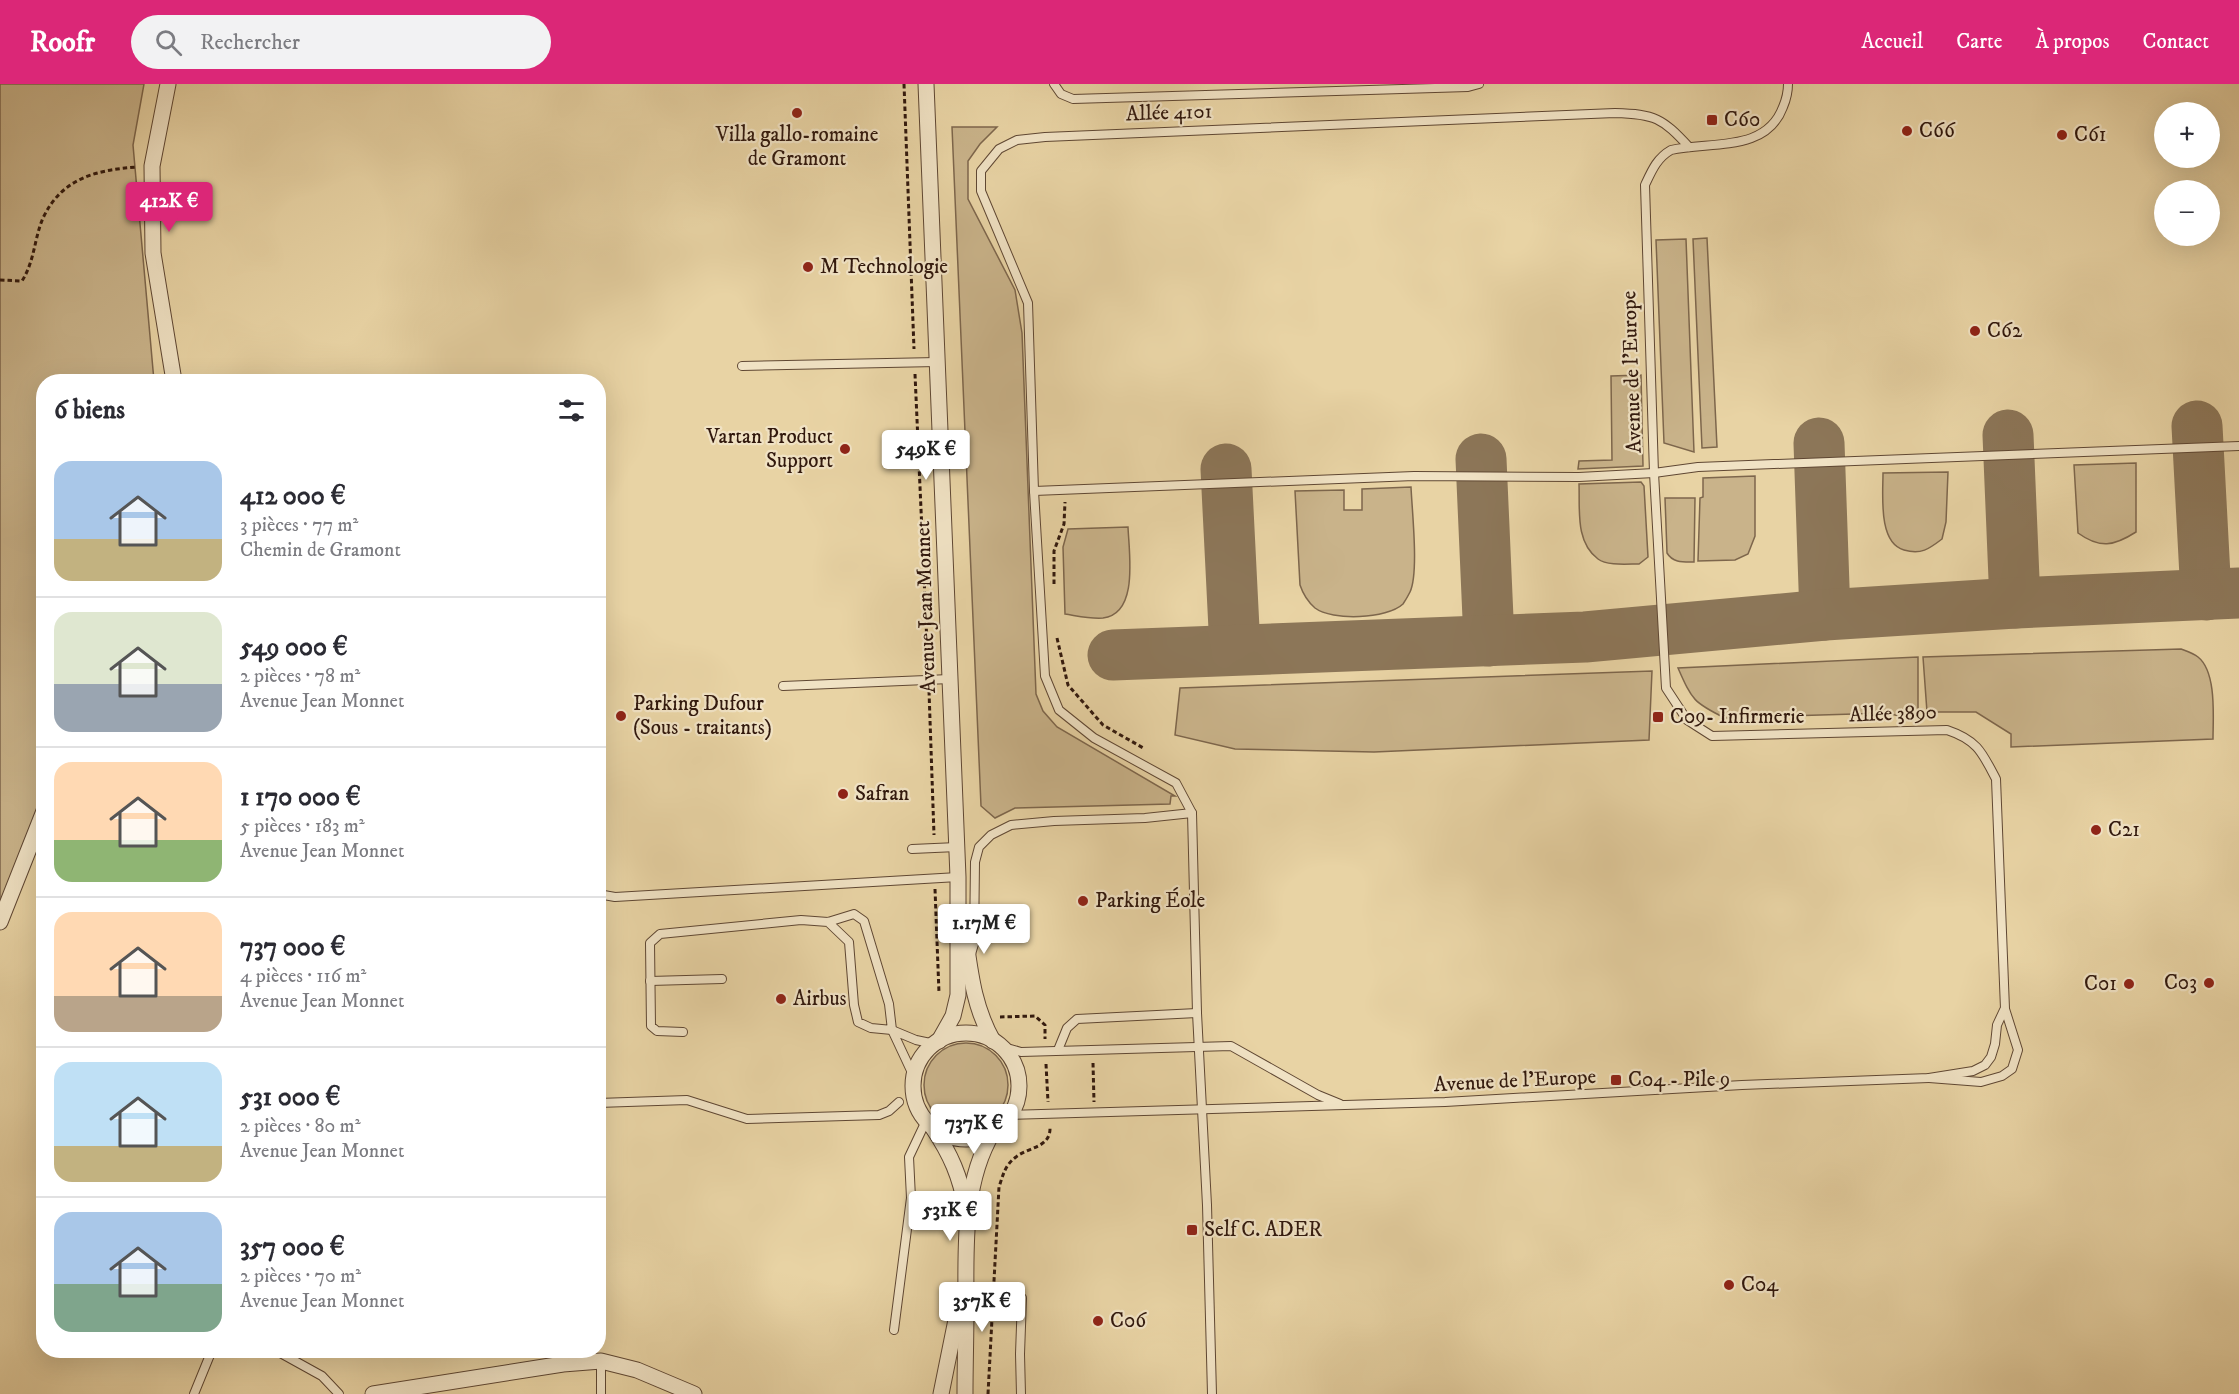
<!DOCTYPE html>
<html lang="fr">
<head>
<meta charset="utf-8">
<style>
  :root { --surface:#fff; --page:#f2f2f3; --text:#2b2b33; --muted:#7c7c81; --line:#e1e1e2; --accent:#db2777 }
  body { margin:0; font-family:"IM FELL DW Pica",serif; background:var(--page); color:var(--text); height:100vh; display:flex; flex-direction:column; font-size:22px; white-space:nowrap }
  * { box-sizing:border-box; margin:0 }
  p { font-size:20px; color:var(--muted) }
  .icon { flex:none; width:33px; height:33px; fill:none; stroke:currentColor; stroke-width:2; stroke-linecap:round; stroke-linejoin:round }
  .map { position:relative; flex:1; overflow:hidden }
  .side { position:absolute; left:36px; top:290px; width:570px; height:984px; display:flex; flex-direction:column; background:var(--surface); border-radius:24px; box-shadow:0 6px 24px #0002 }
  .side>* { flex:none }
  .fabs { position:absolute; left:2154px; top:18px; display:grid; gap:12px }
  .fabs a { display:grid; place-items:center; width:66px; height:66px; border-radius:50%; background:var(--surface); box-shadow:0 6px 24px #0002; font-size:30px }
  .price { position:absolute; translate:-50% -51px; padding:0 14px; border-radius:6px; background:#fff; color:#222; font-size:20px; line-height:39px; filter:drop-shadow(0 2px 3px #0008) }
  .price::after { content:''; position:absolute; left:50%; top:36px; width:18px; height:14px; margin-left:-9px; background:inherit; clip-path:polygon(0 0,100% 0,50% 100%) }
  .price.selected { background:var(--accent); color:#fff }
  ul { padding:0; list-style:none }
  li { display:flex; align-items:center; gap:18px; height:150px; padding:0 18px }
  li+li { border-top:2px solid var(--line) }
  li span { display:grid; place-items:center; flex:none; width:168px; height:120px; border-radius:18px; color:#555 }
  li>.icon { margin-inline-start:auto }
  span .icon { width:72px; height:72px; fill:#fffc; stroke-width:1 }
  li b { font-size:26px }
  h2 { display:flex; justify-content:space-between; align-items:center; height:72px; padding:0 18px; font-size:26px }
  header { display:flex; align-items:center; gap:36px; box-sizing:border-box; height:84px; padding:0 30px; background:var(--accent); color:#fff }
  header strong { font-size:28px }
  nav { display:flex; gap:33px; margin-inline-start:auto; font-size:21px }
  .search { width:420px; height:54px; background:var(--page); display:flex; align-items:center; gap:15px; box-sizing:border-box; padding:0 21px; border-radius:33px; color:var(--muted); font-size:22px }
  .map>svg:first-child { display:block }
</style>
</head>
<body>
<header>
<strong>Roofr</strong>
<div class="search"><svg class="icon" aria-label="search" viewBox="0 0 24 24"><circle cx="10" cy="10" r="6"/><path d="M15 15l6 6"/></svg>Rechercher</div>
<nav><a>Accueil</a><a>Carte</a><a>À propos</a><a>Contact</a></nav>
</header>
<div class="map">
<svg width="2239" height="1310" viewBox="0 0 2239 1310">
  <rect width="100%" height="100%" fill="#e8d3a4"/>
  <filter id="stains"><feTurbulence type="fractalNoise" baseFrequency=".00333" numOctaves="4"/><feColorMatrix values="0 0 0 0 .2 0 0 0 0 .09 0 0 0 0 .02 0 0 0 .5 -.17"/></filter>
  <radialGradient id="worn" r=".72"><stop offset=".6" stop-color="#630" stop-opacity="0"/><stop offset="1" stop-color="#630" stop-opacity=".3"/></radialGradient>
  <g fill="#c9b38a" stroke="#7d664c" stroke-width="1.5">
    <polygon points="0,0 144,0 133,61 154,297 44,297 43,721 0,837"/>
    <polygon points="952,43 997,43 980,60 968,77 968,115 1015,206 1022,249 1036,610 1043,627 1057,643 1175,712 1171,712 1170,720 1015,724 995,734 981,722"/>
    <polygon points="1707,154 1717,363 1702,364 1693,155"/>
    <polygon points="1686,155 1694,368 1664,359 1656,156"/>
    <polygon points="1641,291 1643,382 1578,385 1579,377 1612,376 1611,292"/>
    <path d="M 2136,379 L 2136,448 C 2114,462 2100,465 2078,449 L 2074,381 Z"/>
    <path d="M 1948,388 L 1946,438 L 1942,455 C 1929,465 1921,471 1904,466 C 1878,459 1883,411 1883,389 Z"/>
    <polygon points="1755,392 1755,452 1748,470 1735,476 1698,477 1700,414 1703,413 1703,394"/>
    <path d="M 1641,398 L 1644,402 L 1648,473 L 1639,480 C 1627,480 1607,482 1598,475 C 1575,458 1580,425 1579,400 Z"/>
    <path d="M 1411,403 C 1412,427 1419,489 1410,508 C 1408,512 1405,517 1403,520 C 1387,535 1332,537 1315,524 C 1307,517 1303,510 1300,501 L 1295,407 L 1344,406 L 1344,426 L 1362,426 L 1362,405 Z"/>
    <path d="M 1665,414 L 1695,414 L 1694,478 C 1683,478 1673,479 1667,469 Z"/>
    <path d="M 1128,443 C 1129,469 1139,530 1103,534 C 1090,535 1078,532 1065,530 L 1063,463 L 1068,445 Z"/>
    <path d="M 2181,565 C 2186,567 2193,569 2198,573 C 2217,588 2213,634 2213,655 L 2011,663 L 2011,650 L 1976,628 L 1927,628 L 1923,573 Z"/>
    <path d="M 1918,573 L 1918,630 L 1912,636 L 1888,629 L 1725,634 C 1694,619 1692,616 1678,584 Z"/>
    <polygon points="1652,587 1649,656 1374,668 1235,665 1175,651 1180,604"/>
    <circle cx="966" cy="1001" r="42"/>
  </g>
  <g fill="none" stroke-linecap="round" stroke-linejoin="round">
    <g stroke="#8c7658" stroke-width="51">
      <polyline points="2197,342 2206,511"/>
      <polyline points="2008,351 2015,519"/>
      <polyline points="1819,359 1825,531"/>
      <polyline points="1481,375 1489,557"/>
      <polyline points="1226,385 1235,565"/>
      <polyline points="1113,571 1585,553 1825,531 2015,519 2239,509"/>
    </g>
    <defs>
      <g id="lane">
        <polyline points="1054,0 1061,10 1073,15 1468,3 1479,0"/>
        <path d="M 1788,0 C 1788,8 1786,16 1783,23 C 1766,69 1710,57 1671,66 C 1657,74 1652,86 1645,101 L 1654,389 L 1666,604 L 1687,636 L 1712,652 L 1947,646 C 1977,656 1982,668 1996,695 L 2005,925 L 2018,966 L 2012,985 L 2002,992 L 1981,998 L 1929,994"/>
        <polyline points="742,282 937,278"/>
        <polyline points="1034,407 1414,392 1579,393 1654,389 1698,383 2239,362"/>
        <polyline points="783,602 950,595"/>
        <polyline points="912,765 957,763"/>
        <polyline points="598,810 615,813 958,793"/>
        <polyline points="971,870 974,860 975,778 979,763 991,751 1011,741 1054,737 1145,734 1192,729"/>
        <polyline points="650,897 722,895"/>
        <polyline points="683,948 657,947 651,942 650,859 660,850 801,836 828,838 854,830 864,837 889,920 892,946 871,944 858,938 854,921 849,858 828,838"/>
        <polyline points="1000,962 1021,968 1231,962 1318,1011 1340,1020"/>
        <polyline points="1058,966 1067,944 1077,935 1197,929"/>
        <polyline points="914,993 892,946 916,956 935,960"/>
        <polyline points="598,1019 687,1016 747,1035 879,1031 889,1027 899,1018"/>
        <polyline points="1011,1031 1445,1018 1742,1001 1929,994 1973,987 1985,981 1991,973 1995,960 1997,941 2004,926"/>
        <polyline points="894,1246 911,1114 909,1073 926,1037"/>
        <polyline points="275,1266 322,1292 339,1310"/>
        <polyline points="194,1310 212,1266"/>
        <polyline points="601,1310 601,1277"/>
        <polyline points="1021,1310 1020,1270 1022,1214"/>
        <path d="M 1212,1310 L 1207,1121 L 1197,929 L 1192,729 L 1176,699 L 1094,654 L 1059,626 L 1045,592 L 1034,407 L 1028,219 L 981,107 L 981,87 L 999,65 L 1017,56 L 1045,53 L 1615,29 C 1655,30 1662,34 1689,63"/>
      </g>
      <g id="street">
        <polyline points="168,0 152,82 153,169 174,297"/>
        <polyline points="926,0 958,793 958,911 953,932 939,957"/>
        <polyline points="0,838 44,727"/>
        <path d="M 966,858 C 971,894 975,925 993,957"/>
        <circle cx="966" cy="1002" r="53"/>
        <path d="M 933,1044 C 951,1071 960,1092 966,1124"/>
        <polyline points="373,1310 563,1280 601,1277 637,1286 694,1310"/>
        <polyline points="941,1310 958,1226"/>
        <path d="M 965,1310 C 965,1281 966,1252 966,1223 C 966,1165 962,1100 993,1048"/>
      </g>
    </defs>
    <use href="#lane" stroke="#5f4733" stroke-width="10"/>
    <use href="#street" stroke="#5f4733" stroke-width="17"/>
    <g stroke="#31180d" stroke-width="3" stroke-dasharray="4.5 3" stroke-linecap="butt">
      <polyline points="904,0 914,265"/>
      <path d="M 0,196 L 22,197 C 35,176 34,155 43,134 C 62,94 96,86 137,83"/>
      <polyline points="915,290 928,583"/>
      <polyline points="1054,500 1054,467 1064,440 1065,418"/>
      <polyline points="1057,554 1068,601 1103,641 1145,665"/>
      <polyline points="929,607 934,751"/>
      <polyline points="935,805 939,909"/>
      <polyline points="1000,933 1035,932 1045,941 1045,955"/>
      <polyline points="1093,979 1094,1018"/>
      <polyline points="1046,980 1048,1018"/>
      <path d="M 988,1310 L 999,1103 C 1003,1091 1005,1081 1016,1073 C 1028,1063 1051,1064 1050,1043"/>
    </g>
    <use href="#lane" stroke="#f0e2c4" stroke-width="8"/>
    <use href="#street" stroke="#f0e2c4" stroke-width="15"/>
  </g>
  <g fill="#8f2418" stroke="#f0e2c4" stroke-width="2">
    <circle cx="797" cy="29" r="6"/>
    <rect x="1706" y="30" width="12" height="12" rx="3"/>
    <circle cx="1907" cy="47" r="6"/>
    <circle cx="2062" cy="51" r="6"/>
    <circle cx="808" cy="183" r="6"/>
    <circle cx="1975" cy="247" r="6"/>
    <circle cx="845" cy="365" r="6"/>
    <circle cx="621" cy="632" r="6"/>
    <rect x="1652" y="627" width="12" height="12" rx="3"/>
    <circle cx="843" cy="710" r="6"/>
    <circle cx="2096" cy="746" r="6"/>
    <circle cx="1083" cy="817" r="6"/>
    <circle cx="2209" cy="899" r="6"/>
    <circle cx="2129" cy="900" r="6"/>
    <circle cx="781" cy="915" r="6"/>
    <rect x="1610" y="990" width="12" height="12" rx="3"/>
    <rect x="1186" y="1140" width="12" height="12" rx="3"/>
    <circle cx="1729" cy="1201" r="6"/>
    <circle cx="1098" cy="1237" r="6"/>
  </g>
  <g text-anchor="middle" dominant-baseline="central" stroke-width="4.5" stroke-linejoin="round" paint-order="stroke">
    <g font-size="21" fill="#31180d" stroke="#f0e2c4">
      <text transform="translate(1169 29) rotate(-2)">Allée 4101</text>
      <text transform="translate(1632 288) rotate(-92)">Avenue de l'Europe</text>
      <text transform="translate(926 523) rotate(-92)">Avenue Jean Monnet</text>
      <text transform="translate(1893 630) rotate(-2)">Allée 3890</text>
      <text transform="translate(1515 997) rotate(-3)">Avenue de l'Europe</text>
    </g>
    <g font-size="21" fill="#31180d" stroke="#f0e2c4" text-anchor="start">
      <text x="1724" y="36">C60</text>
      <text x="1919" y="47">C66</text>
      <text x="797" y="51" text-anchor="middle">Villa gallo-romaine<tspan x="797" dy="24">de Gramont</tspan></text>
      <text x="2074" y="51">C61</text>
      <text x="820" y="183">M Technologie</text>
      <text x="1987" y="247">C62</text>
      <text x="833" y="353" text-anchor="end">Vartan Product<tspan x="833" dy="24">Support</tspan></text>
      <text x="633" y="620">Parking Dufour<tspan x="633" dy="24">(Sous - traitants)</tspan></text>
      <text x="1670" y="633">C09- Infirmerie</text>
      <text x="855" y="710">Safran</text>
      <text x="2108" y="746">C21</text>
      <text x="1095" y="817">Parking Éole</text>
      <text x="2197" y="899" text-anchor="end">C03</text>
      <text x="2117" y="900" text-anchor="end">C01</text>
      <text x="793" y="915">Airbus</text>
      <text x="1628" y="996">C04 - Pile 9</text>
      <text x="1204" y="1146">Self C. ADER</text>
      <text x="1741" y="1201">C04</text>
      <text x="1110" y="1237">C06</text>
    </g>
  </g>
  <rect width="100%" height="100%" filter="url(#stains)"/>
  <rect width="100%" height="100%" fill="url(#worn)"/>
</svg>
<div class="fabs">
<a>+</a>
<a>−</a>
</div>
<b class="price selected" style="left:169px;top:149px">412K €</b>
<b class="price" style="left:926px;top:397px">549K €</b>
<b class="price" style="left:984px;top:871px">1.17M €</b>
<b class="price" style="left:974px;top:1071px">737K €</b>
<b class="price" style="left:950px;top:1158px">531K €</b>
<b class="price" style="left:982px;top:1249px">357K €</b>
<section class="side">
<h2>6 biens<svg class="icon" aria-label="filters" viewBox="0 0 24 24"><path d="M4 7h16M4 17h16"/><circle cx="9" cy="7" r="2"/><circle cx="15" cy="17" r="2"/></svg></h2>
<ul>
<li><span style="background:linear-gradient(#a9c7e8 65%,#c2b280 0)"><svg class="icon" aria-label="home" viewBox="0 0 24 24"><path d="M3 11l9-7 9 7M6 9v11h12V9"/></svg></span><div><b>412 000 €</b><p>3 pièces · 77 m²</p><p>Chemin de Gramont</p></div></li>
<li><span style="background:linear-gradient(#dfe7d0 60%,#9aa5b1 0)"><svg class="icon" aria-label="home" viewBox="0 0 24 24"><path d="M3 11l9-7 9 7M6 9v11h12V9"/></svg></span><div><b>549 000 €</b><p>2 pièces · 78 m²</p><p>Avenue Jean Monnet</p></div></li>
<li><span style="background:linear-gradient(#ffd9b3 65%,#8fb573 0)"><svg class="icon" aria-label="home" viewBox="0 0 24 24"><path d="M3 11l9-7 9 7M6 9v11h12V9"/></svg></span><div><b>1 170 000 €</b><p>5 pièces · 183 m²</p><p>Avenue Jean Monnet</p></div></li>
<li><span style="background:linear-gradient(#ffd9b3 70%,#b9a48a 0)"><svg class="icon" aria-label="home" viewBox="0 0 24 24"><path d="M3 11l9-7 9 7M6 9v11h12V9"/></svg></span><div><b>737 000 €</b><p>4 pièces · 116 m²</p><p>Avenue Jean Monnet</p></div></li>
<li><span style="background:linear-gradient(#bfe0f5 70%,#c2b280 0)"><svg class="icon" aria-label="home" viewBox="0 0 24 24"><path d="M3 11l9-7 9 7M6 9v11h12V9"/></svg></span><div><b>531 000 €</b><p>2 pièces · 80 m²</p><p>Avenue Jean Monnet</p></div></li>
<li><span style="background:linear-gradient(#a9c7e8 60%,#7fa58c 0)"><svg class="icon" aria-label="home" viewBox="0 0 24 24"><path d="M3 11l9-7 9 7M6 9v11h12V9"/></svg></span><div><b>357 000 €</b><p>2 pièces · 70 m²</p><p>Avenue Jean Monnet</p></div></li>
</ul>
</section>
</div>
</body>
</html>
